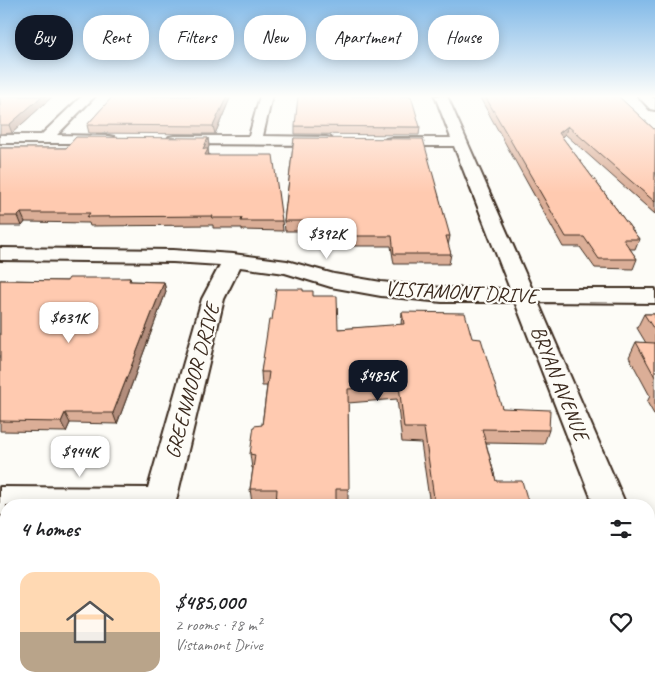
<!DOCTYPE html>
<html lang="en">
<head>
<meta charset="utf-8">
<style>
  :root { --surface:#fff; --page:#f2f2f2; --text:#202124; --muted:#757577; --line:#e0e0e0; --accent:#111827 }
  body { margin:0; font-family:Caveat,sans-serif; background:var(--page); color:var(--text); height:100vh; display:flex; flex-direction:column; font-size:19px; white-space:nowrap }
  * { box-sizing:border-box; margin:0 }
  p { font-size:16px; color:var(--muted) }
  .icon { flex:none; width:28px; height:28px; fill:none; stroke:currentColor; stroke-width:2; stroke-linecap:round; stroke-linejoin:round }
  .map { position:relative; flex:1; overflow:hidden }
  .panel { position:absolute; left:0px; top:499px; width:655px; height:196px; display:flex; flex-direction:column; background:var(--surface); border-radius:20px 20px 0 0; box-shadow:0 2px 12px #0003 }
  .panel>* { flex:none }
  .hud { position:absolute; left:15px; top:15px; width:625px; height:45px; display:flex; gap:10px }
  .price { position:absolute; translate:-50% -42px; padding:0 11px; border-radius:10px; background:#fff; color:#222; font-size:16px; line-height:32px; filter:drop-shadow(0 1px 2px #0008) }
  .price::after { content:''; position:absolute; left:50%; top:30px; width:15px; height:11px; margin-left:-8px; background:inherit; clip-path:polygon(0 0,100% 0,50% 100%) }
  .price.selected { background:var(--accent); color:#fff }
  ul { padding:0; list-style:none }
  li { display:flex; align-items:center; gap:15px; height:125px; padding:0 20px }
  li+li { border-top:1px solid var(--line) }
  li span { display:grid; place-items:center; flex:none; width:140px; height:100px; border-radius:15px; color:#555 }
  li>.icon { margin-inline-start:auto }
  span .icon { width:60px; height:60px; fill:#fffc; stroke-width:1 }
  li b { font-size:21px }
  h2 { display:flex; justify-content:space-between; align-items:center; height:60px; padding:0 20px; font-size:21px }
  .chip { padding:0 18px; border-radius:20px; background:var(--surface); box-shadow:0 2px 12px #0003; font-size:18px; line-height:45px }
  .chip.selected { background:var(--accent); color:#fff }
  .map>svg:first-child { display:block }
</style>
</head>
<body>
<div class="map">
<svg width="655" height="694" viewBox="0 0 655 694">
  <rect width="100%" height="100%" fill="#fdfcf7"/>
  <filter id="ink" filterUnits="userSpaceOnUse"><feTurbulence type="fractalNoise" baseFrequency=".02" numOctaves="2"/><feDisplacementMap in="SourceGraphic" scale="10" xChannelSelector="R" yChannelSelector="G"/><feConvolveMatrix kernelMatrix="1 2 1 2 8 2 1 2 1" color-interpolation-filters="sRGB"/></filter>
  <g filter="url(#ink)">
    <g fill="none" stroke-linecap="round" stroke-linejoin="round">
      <defs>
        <g id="street">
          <polygon points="82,96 95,96 57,135 109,136 114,137 116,140 114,143 0,143 0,135 41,135"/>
          <polygon points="260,96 272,96 263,136 326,137 331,138 333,141 331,144 326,145 174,144 169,143 167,140 169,137 174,136 249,136"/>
          <polygon points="435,96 447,96 532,289 655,289 655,303 538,302 626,505 594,505 515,302 442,302 381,296 331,287 285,273 240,267 224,299 175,505 6,505 6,515 0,515 0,487 148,488 202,299 220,265 173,262 0,260 0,248 173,250 233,254 287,261 334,274 381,282 442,288 510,289 454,146 391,146 386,145 384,142 386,139 391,138 451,138"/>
          <polygon points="638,96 651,96 655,99 655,110 650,109"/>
          <polygon points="649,579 655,582 655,633 649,630"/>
          <polygon points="89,689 131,689 129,694 87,694"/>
        </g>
      </defs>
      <use href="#street" stroke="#3b2a1e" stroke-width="4"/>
      <use href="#street" fill="#fdfcf7" fill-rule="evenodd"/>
    </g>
    <g fill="#dbae97" stroke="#3b2a1e">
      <polygon points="0,96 53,96 12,133 0,134"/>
      <polygon points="113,96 231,96 215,134 89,133 87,125"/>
      <polygon points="479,96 618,96 655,130 655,214 565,134 562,137 639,239 635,249 630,249 637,259 633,269 595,268 580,247 563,247"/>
      <polygon points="295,126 420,127 419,135 295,134"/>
      <polygon points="208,138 209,146 208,149 209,155 282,221 283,231 242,230 242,228 213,228 213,225 90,226 89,223 25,222 22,226 0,226 0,148 66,148"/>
      <polygon points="294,138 450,236 448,246 451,254 449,264 394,264 391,246 334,246 334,242 304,242 304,231 285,231 284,221"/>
      <polygon points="130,278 131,281 164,282 166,292 117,424 70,423 66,432 0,431 0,280 67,281"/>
      <polygon points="303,291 313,296 338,329 401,325 402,312 472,338 502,408 549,430 544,444 486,443 496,481 529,505 430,505 421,443 402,442 397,399 348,403 348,503 252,503 250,489 253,468 252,468 250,454 262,425 267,386 262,386 261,372 272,320"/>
      <polygon points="644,314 655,314 655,416 647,402 650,396 629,357 636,342 646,343 637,328"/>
      <polygon points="446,689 571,689 572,694 446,694"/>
    </g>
    <g fill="#b28d7b" stroke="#3b2a1e">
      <polygon points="42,96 53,96 12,133 9,125"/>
      <polygon points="227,96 231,96 215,134 213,126"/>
      <polygon points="568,126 565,134 557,141 559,133"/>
      <polygon points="208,138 209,146 208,149 209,158 207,164 203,149"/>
      <polygon points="21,213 25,222 22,226 18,216"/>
      <polygon points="164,282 166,292 117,424 113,413"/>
      <polygon points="65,413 70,423 66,432 61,422"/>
      <polygon points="6,668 6,689 15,689 13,694 0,694 0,684"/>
    </g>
    <g fill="#ffcab0" stroke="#3b2a1e">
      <polygon points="0,96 42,96 9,125 0,125"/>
      <polygon points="113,96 227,96 213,126 87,125"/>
      <polygon points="298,96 411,96 420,127 295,126"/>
      <polygon points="485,96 618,96 655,130 655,202 568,126 559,133 639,239 623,239 637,259 599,259 584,237 566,237"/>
      <polygon points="76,137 208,138 203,149 208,149 205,155 273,155 282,221 241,221 242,218 212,218 213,216 87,217 90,213 21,213 18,216 0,216 0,148 66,148"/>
      <polygon points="294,138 423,139 450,236 446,236 451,254 394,254 392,236 334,236 334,232 304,232 305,221 284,221"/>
      <polygon points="69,278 130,278 129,281 164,282 113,413 65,413 61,422 0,421 0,280 67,281"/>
      <polygon points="276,289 303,289 303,291 313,291 313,296 337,296 338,329 404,324 402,312 465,313 472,338 481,339 502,408 550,410 549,430 482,429 496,481 522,481 529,505 435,505 424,428 404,428 399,385 348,389 349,489 336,489 336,505 276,505 277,489 250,489 255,455 250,454 254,426 262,425 269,372 261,372 269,320 272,320"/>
      <polygon points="644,314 655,314 655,331"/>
      <polygon points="636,342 655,343 655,377"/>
      <polygon points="0,606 6,606 6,668 0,684"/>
      <polygon points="228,689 346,689 346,694 227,694"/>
      <polygon points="452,689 571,689 572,694 452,694"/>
    </g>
  </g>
  <linearGradient id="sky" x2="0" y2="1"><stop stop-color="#83bae8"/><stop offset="0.5" stop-color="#fefefb"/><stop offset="1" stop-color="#fefefb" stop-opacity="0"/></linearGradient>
  <rect width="655" height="193" fill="url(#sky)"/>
  <g text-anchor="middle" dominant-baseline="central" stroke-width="4.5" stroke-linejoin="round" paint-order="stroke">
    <g font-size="21" fill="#3b2a1e" stroke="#fdfcf7">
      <text transform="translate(461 292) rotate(3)">VISTAMONT DRIVE</text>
      <text transform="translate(192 381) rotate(-75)">GREENMOOR DRIVE</text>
      <text transform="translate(560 383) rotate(68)">BRYAN AVENUE</text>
    </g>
  </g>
</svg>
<b class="price" style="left:327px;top:260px">$392K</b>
<b class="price" style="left:69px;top:344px">$631K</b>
<b class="price selected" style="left:378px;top:402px">$485K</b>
<b class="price" style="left:80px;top:478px">$944K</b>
<div class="hud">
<a class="chip selected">Buy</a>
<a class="chip">Rent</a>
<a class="chip">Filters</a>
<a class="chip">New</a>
<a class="chip">Apartment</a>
<a class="chip">House</a>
</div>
<section class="panel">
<h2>4 homes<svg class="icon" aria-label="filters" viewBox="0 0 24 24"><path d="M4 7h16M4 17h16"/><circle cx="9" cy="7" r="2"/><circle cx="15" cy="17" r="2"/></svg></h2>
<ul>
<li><span style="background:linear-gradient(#ffd9b3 60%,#b9a48a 0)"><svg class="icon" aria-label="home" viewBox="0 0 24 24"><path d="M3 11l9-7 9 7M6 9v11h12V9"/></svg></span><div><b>$485,000</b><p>2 rooms · 78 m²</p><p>Vistamont Drive</p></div><svg class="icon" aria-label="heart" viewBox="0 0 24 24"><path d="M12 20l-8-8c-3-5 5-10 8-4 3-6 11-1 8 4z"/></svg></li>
</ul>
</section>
</div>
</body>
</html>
